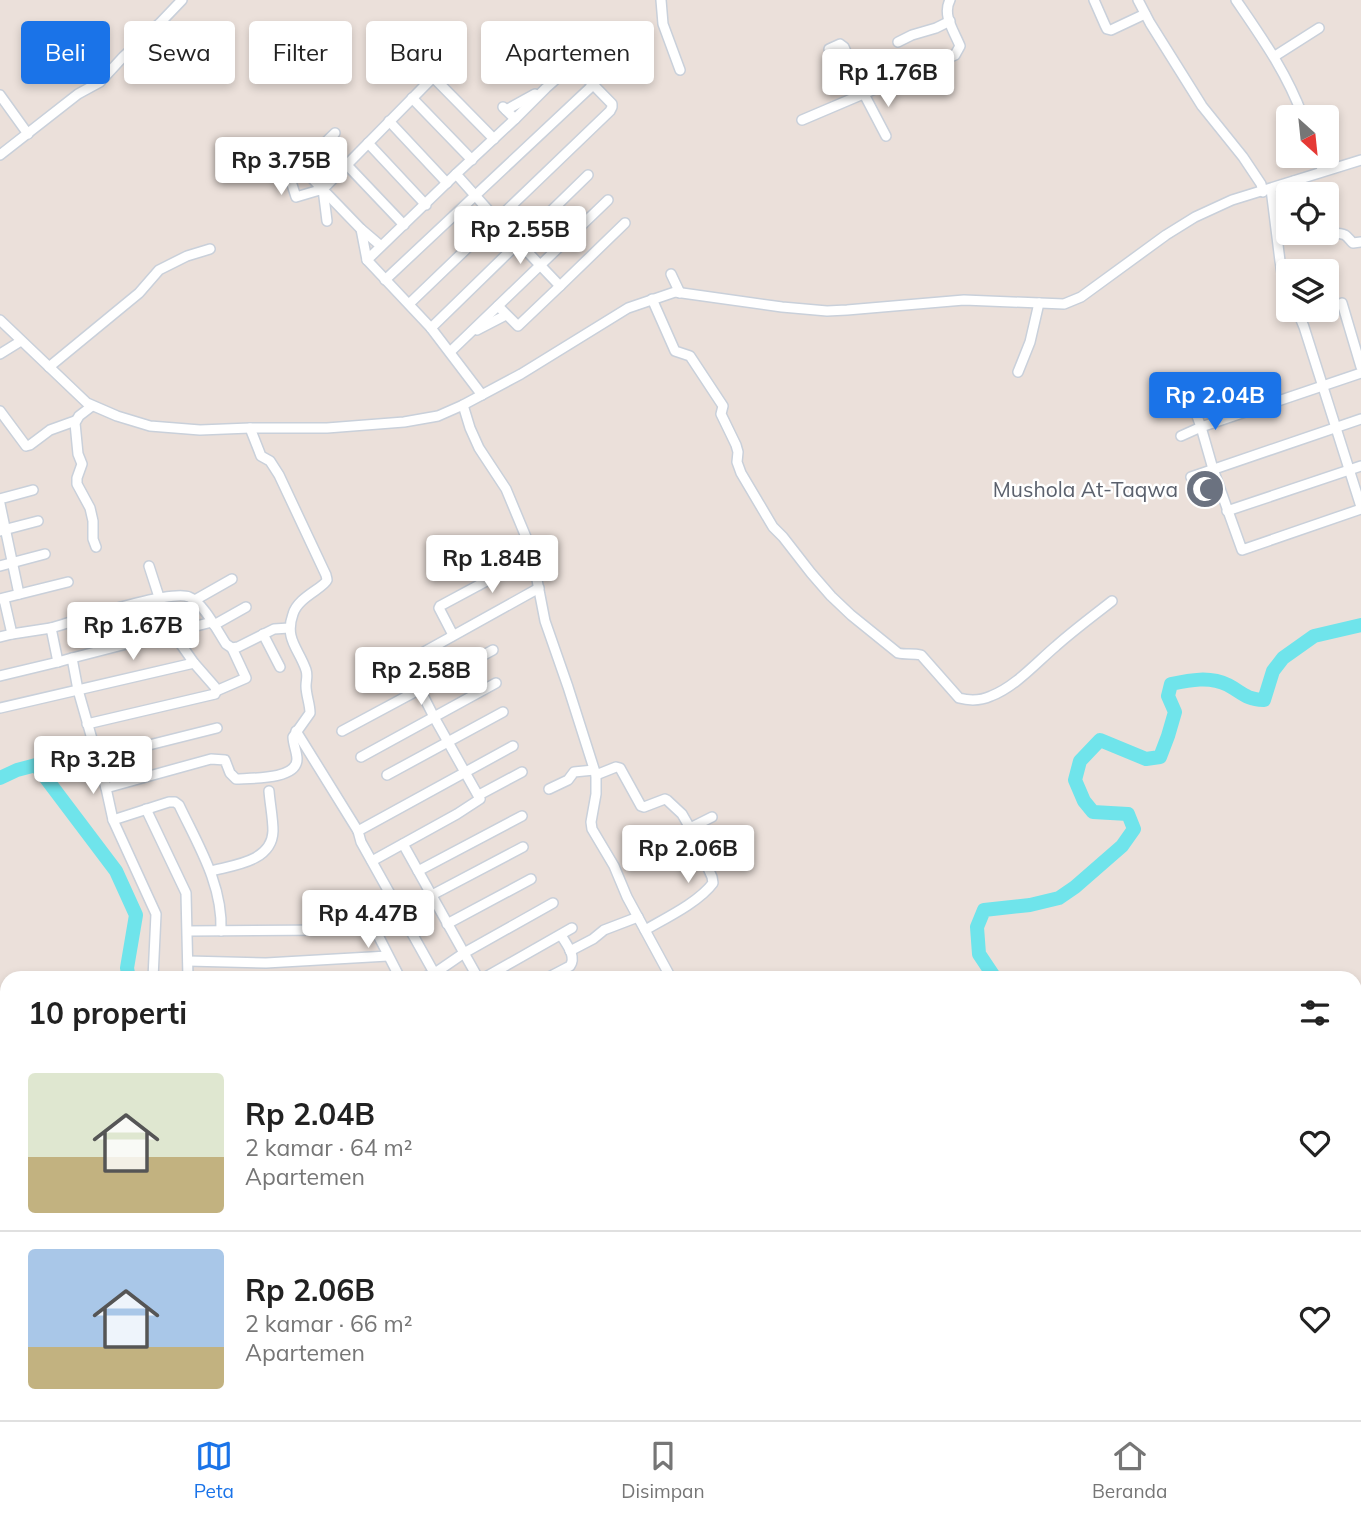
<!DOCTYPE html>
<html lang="id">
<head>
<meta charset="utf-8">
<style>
  :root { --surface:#fff; --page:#f6f6f6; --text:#222; --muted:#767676; --line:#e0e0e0; --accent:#1a73e8 }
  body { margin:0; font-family:Mulish,sans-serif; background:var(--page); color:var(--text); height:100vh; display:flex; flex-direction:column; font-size:26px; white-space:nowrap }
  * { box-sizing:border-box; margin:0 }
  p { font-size:23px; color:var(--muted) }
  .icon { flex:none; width:38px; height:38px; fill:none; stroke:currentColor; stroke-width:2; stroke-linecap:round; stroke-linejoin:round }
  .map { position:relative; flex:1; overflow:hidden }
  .details { position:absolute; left:0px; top:971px; width:1362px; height:450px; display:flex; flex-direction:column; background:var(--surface); border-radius:21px 21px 0 0; box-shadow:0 4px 10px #0003 }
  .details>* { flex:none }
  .hud { position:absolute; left:21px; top:21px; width:700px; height:63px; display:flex; gap:14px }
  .needle { width:46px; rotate:153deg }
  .fabs { position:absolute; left:1276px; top:105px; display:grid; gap:14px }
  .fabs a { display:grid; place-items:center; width:63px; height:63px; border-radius:7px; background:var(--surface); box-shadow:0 4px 10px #0003; font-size:35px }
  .price { position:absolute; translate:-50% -60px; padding:0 16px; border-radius:7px; background:#fff; color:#222; font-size:23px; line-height:46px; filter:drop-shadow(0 2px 4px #0008) }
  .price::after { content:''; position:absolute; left:50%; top:42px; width:21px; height:16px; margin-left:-10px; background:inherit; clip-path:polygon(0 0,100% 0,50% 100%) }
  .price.on { background:var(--accent); color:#fff }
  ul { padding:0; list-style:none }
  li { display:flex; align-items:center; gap:21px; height:175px; padding:0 28px }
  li+li { border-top:2px solid var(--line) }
  li span { display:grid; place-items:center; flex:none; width:196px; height:140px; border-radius:7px; color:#555 }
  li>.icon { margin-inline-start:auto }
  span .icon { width:84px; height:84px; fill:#fffc; stroke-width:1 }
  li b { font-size:30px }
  h2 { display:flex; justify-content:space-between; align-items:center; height:84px; padding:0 28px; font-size:30px }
  .pill { padding:0 24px; border-radius:7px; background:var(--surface); box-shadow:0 4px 10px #0003; font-size:24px; line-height:63px }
  .pill.on { background:var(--accent); color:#fff }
  .menu { display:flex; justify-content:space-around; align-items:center; height:98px; border-top:2px solid var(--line); background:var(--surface); font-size:19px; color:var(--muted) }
  .menu a { display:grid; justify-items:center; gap:4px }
  .menu .on { color:var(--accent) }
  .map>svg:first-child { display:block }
</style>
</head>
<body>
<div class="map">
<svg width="1361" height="1420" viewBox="0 0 1361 1420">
  <rect width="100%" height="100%" fill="#ebe0da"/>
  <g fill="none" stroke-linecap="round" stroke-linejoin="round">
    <g stroke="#6fe4eb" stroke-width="14">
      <polyline points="0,778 17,770 36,765 116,871 136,915 127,968 129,978"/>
      <path d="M 995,978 L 979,954 L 977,927 L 984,910 L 1030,905 L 1059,898 L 1075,887 L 1122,846 L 1134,829 L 1128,814 L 1093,812 L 1084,801 L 1075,780 L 1080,761 L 1100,740 L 1146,759 L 1160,757 L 1168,736 L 1175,712 L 1168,696 L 1171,684 C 1190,680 1210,676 1228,685 C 1243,693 1245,699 1264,700 L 1273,671 L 1283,658 L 1314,636 L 1361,625"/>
    </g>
    <defs>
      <g id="minor">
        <polyline points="661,0 663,24 680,70"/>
        <polyline points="1094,0 1105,25 1107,29 1111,30 1145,14"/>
        <polyline points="1138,0 1150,23 1202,106 1243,157 1261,184 1263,192"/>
        <path d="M 1236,0 C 1262,38 1287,73 1303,117"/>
        <polyline points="898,42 912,35 936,28 950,21"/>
        <polyline points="829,49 840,44 844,47 864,94 886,136"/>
        <polyline points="1275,56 1319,28"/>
        <polyline points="434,78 494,139"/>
        <polyline points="0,95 28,134"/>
        <polyline points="412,98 472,160"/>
        <polyline points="506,110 535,94"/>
        <polyline points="515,119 456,174 497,220 560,286 625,223"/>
        <path d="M 802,120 L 955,55 L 960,46 C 954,31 942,15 950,0"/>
        <polyline points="389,121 447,183"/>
        <polyline points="278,143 361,229 381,246"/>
        <polyline points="368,143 426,205"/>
        <polyline points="280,147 296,197 323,189 327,221"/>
        <polyline points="0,155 78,94 100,82 123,57 160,23 182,0"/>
        <polyline points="1317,156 1323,171"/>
        <polyline points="346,164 404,225"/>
        <polyline points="300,167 335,133"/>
        <polyline points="456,174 367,260 431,328 482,395"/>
        <polyline points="1294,181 1299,194"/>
        <polyline points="323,189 450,60"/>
        <polyline points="1271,189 1280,261 1282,273 1288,288"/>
        <polyline points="361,229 367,260"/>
        <path d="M 1317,233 C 1325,235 1336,231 1345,235 C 1348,237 1350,240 1353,243 L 1361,242"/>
        <polyline points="671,274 680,293"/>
        <polyline points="385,280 593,85"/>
        <path d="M 652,299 L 675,351 L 690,356 L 723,406 L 721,414 L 736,445 L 738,452 L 737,462 L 741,473 L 773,527 L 783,537 L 811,573 L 831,596 L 851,615 L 898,653 C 906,655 913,653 921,655 L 959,698 C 970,701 980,701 991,696 C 1015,687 1037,662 1056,646 C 1074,630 1093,616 1112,601"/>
        <polyline points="1342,303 1361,367"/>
        <polyline points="409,304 610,111 612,107 612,104 573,64 546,88 515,119 503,107"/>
        <polyline points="498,306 518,326 560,286"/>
        <polyline points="1297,310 1304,327 1361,507"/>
        <polyline points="0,320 87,403 117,416 150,426 200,430 250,428 327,428 404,422 438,416 463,405 521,374 628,308 675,292 782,307 827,311 847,310 964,300 1064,304 1081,297 1166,235 1195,217 1232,200 1361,160"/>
        <polyline points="431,328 588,175"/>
        <polyline points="477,330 506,315"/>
        <polyline points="450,352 608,200"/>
        <polyline points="0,354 21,341"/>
        <polyline points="49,367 139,293 159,270 187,256 210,249"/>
        <polyline points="1018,372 1030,342 1039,303"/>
        <polyline points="1361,373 1201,427 1213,469 1242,550 1361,509"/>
        <polyline points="463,405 470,428 479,448 506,489 531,549 545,621 568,687 596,775 596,794 591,822 592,829 614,866 627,897 671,978"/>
        <polyline points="92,406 79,416 75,423 78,454 82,464 77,478 77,484 90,508 93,521 93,539 96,547"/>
        <polyline points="0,411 26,446 30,445 50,430 75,421"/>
        <polyline points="1181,436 1201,427 1193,405"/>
        <polyline points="1191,477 1361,419"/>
        <polyline points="0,499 33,490"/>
        <polyline points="0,504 19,594"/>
        <polyline points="1227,511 1361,466"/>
        <polyline points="0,531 38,521"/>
        <polyline points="0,566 45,554"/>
        <polyline points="149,566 159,597"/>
        <polyline points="0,599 68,582"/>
        <polyline points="195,600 232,579"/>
        <polyline points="214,625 246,607"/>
        <path d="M 51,628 C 75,621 170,589 189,597 C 203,602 218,632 226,644 L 232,648 L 238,647 L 274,629 L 289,628"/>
        <polyline points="12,634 51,628 58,662 72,658 78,690 106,788 113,820 156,914 153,978"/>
        <polyline points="263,634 280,667"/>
        <polyline points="453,635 439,608 440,606 533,556"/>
        <polyline points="0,637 12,634 4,599"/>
        <polyline points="72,658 212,622"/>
        <polyline points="0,676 58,662"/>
        <polyline points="216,691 246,678 232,648"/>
        <polyline points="0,708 194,663"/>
        <polyline points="87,724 215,694 216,691 215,687 194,663 173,633"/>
        <polyline points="296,731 358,831"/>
        <polyline points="342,731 493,650"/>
        <polyline points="361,757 496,683"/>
        <polyline points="97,758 217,728"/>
        <polyline points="387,775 503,712"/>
        <polyline points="596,775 616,767 620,768 641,806 644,807 665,799 667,800 682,814 690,828 712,817"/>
        <path d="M 106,788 L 211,759 L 225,760 L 230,773 L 236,779 C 251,778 297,780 297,759 C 297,752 293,744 293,737 L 310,713 C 310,704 306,695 306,686 C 306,680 308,676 306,670 C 299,649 284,639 293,614 C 298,597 324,588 327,580 C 327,578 326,576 326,575 L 279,475 L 270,461 L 261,456 L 250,428"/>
        <polyline points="549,789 568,780 574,772 594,770"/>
        <polyline points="479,795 522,772"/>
        <polyline points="146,809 186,893 188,978"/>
        <path d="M 113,820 L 169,802 L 175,802 L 179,805 C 198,845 223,885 221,931"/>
        <polyline points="403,844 478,978"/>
        <polyline points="372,861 457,814 480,799 434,717 406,662 539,588"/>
        <path d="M 211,871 C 233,865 272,862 273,831 C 273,818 270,804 269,791"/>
        <polyline points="418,871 522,816"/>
        <polyline points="432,895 523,847"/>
        <polyline points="364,908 400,978"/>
        <polyline points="447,924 531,879"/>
        <path d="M 645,930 C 666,918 699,902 713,883 L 712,877 L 690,828"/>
        <polyline points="188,931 333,930"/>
        <polyline points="570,951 593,939 604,930 638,917"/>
        <polyline points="188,961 266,963 388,956"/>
        <polyline points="422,978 435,973 464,953 553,903"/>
        <polyline points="437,978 361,842 358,831 513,746"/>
        <polyline points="484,978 572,928"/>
        <path d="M 547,978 L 570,966 C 577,956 566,944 561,935"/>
        <polyline points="0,1311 7,1306"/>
        <polyline points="219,1414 221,1420"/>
        <polyline points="418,1414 423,1420"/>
        <polyline points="1354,1420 1361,1416"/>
      </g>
    </defs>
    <use href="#minor" stroke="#c9d0da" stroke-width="12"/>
    <use href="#minor" stroke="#fff" stroke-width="9"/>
  </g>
  <defs>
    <symbol id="mosque-disc" viewBox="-11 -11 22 22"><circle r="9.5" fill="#6b7280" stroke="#fff"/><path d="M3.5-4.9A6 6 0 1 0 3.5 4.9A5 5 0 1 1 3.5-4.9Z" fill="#fff"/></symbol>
  </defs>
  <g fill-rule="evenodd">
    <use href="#mosque-disc" x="1183" y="467" width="44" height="44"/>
  </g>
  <g text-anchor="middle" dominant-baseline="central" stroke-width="5" stroke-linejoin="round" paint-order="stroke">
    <g font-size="21" fill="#5b616d" stroke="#fff" text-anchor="end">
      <text x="1178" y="489">Mushola At-Taqwa</text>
    </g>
  </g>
</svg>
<div class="fabs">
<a><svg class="needle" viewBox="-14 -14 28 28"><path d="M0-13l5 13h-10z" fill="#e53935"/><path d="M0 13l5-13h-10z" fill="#767676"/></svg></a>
<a><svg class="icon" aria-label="locate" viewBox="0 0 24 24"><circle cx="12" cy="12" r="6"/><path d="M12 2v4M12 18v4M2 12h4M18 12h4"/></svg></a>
<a><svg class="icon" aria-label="layers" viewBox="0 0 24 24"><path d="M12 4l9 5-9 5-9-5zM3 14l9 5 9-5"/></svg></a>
</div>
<b class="price" style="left:888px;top:109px">Rp 1.76B</b>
<b class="price" style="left:281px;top:197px">Rp 3.75B</b>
<b class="price" style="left:520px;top:266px">Rp 2.55B</b>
<b class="price on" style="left:1215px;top:432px">Rp 2.04B</b>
<b class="price" style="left:492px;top:595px">Rp 1.84B</b>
<b class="price" style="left:133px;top:662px">Rp 1.67B</b>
<b class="price" style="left:421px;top:707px">Rp 2.58B</b>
<b class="price" style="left:93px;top:796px">Rp 3.2B</b>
<b class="price" style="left:688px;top:885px">Rp 2.06B</b>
<b class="price" style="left:368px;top:950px">Rp 4.47B</b>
<div class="hud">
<a class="pill on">Beli</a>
<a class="pill">Sewa</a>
<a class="pill">Filter</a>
<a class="pill">Baru</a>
<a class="pill">Apartemen</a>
</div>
<section class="details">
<h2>10 properti<svg class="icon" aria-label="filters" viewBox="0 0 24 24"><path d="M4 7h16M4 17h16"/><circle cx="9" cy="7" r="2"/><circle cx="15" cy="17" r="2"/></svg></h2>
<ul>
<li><span style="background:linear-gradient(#dfe7d0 60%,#c2b280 0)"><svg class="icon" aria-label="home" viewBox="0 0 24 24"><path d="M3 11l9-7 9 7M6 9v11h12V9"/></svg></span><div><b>Rp 2.04B</b><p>2 kamar · 64 m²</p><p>Apartemen</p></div><svg class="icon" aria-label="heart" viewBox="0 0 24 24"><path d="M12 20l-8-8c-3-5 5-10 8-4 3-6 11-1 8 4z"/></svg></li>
<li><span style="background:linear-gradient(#a9c7e8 70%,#c2b280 0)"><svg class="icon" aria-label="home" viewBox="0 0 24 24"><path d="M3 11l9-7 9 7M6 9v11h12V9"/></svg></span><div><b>Rp 2.06B</b><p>2 kamar · 66 m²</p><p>Apartemen</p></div><svg class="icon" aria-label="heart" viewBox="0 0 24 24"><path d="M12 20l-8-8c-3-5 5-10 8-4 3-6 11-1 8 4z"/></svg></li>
</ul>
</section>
</div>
<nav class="menu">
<a class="on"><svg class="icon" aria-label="map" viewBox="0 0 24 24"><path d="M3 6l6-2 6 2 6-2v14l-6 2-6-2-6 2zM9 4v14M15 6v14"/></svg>Peta</a>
<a><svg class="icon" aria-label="saved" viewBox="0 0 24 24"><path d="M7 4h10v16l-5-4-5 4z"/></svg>Disimpan</a>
<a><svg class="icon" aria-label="home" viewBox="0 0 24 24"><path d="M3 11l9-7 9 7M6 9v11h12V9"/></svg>Beranda</a>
</nav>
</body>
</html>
